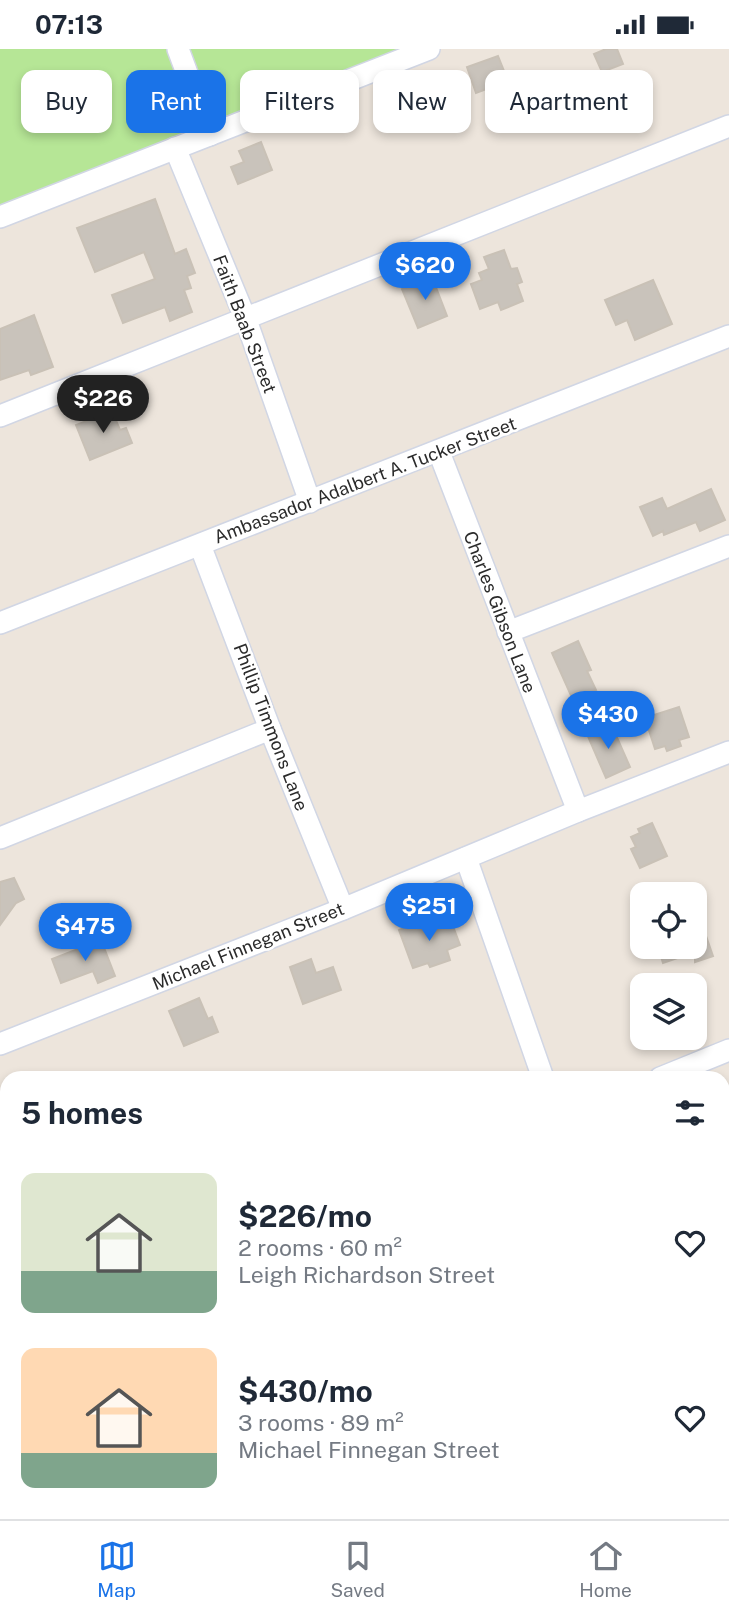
<!DOCTYPE html>
<html lang="en">
<head>
<meta charset="utf-8">
<style>
  :root { --surface:#fff; --page:#f2f2f3; --text:#1f2937; --muted:#747a83; --line:#e0e1e3; --accent:#1a73e8 }
  body { margin:0; font-family:"Public Sans",sans-serif; background:var(--page); color:var(--text); height:100vh; display:flex; flex-direction:column; font-size:26px; white-space:nowrap }
  * { box-sizing:border-box; margin:0 }
  p { font-size:23px; color:var(--muted) }
  .icon { flex:none; width:38px; height:38px; fill:none; stroke:currentColor; stroke-width:2; stroke-linecap:round; stroke-linejoin:round }
  .map { position:relative; flex:1; overflow:hidden }
  .panel { position:absolute; left:0px; top:1022px; width:730px; height:448px; display:flex; flex-direction:column; background:var(--surface); border-radius:21px 21px 0 0; box-shadow:0 4px 10px #0003 }
  .panel>* { flex:none }
  .banner { position:absolute; left:21px; top:21px; width:688px; height:63px; display:flex; gap:14px }
  .tools { position:absolute; left:630px; top:833px; display:grid; gap:14px }
  .tools a { display:grid; place-items:center; width:77px; height:77px; border-radius:14px; background:var(--surface); box-shadow:0 4px 10px #0003; font-size:35px }
  .price { position:absolute; translate:-50% -60px; padding:0 16px; border-radius:24px; background:var(--accent); color:#fff; font-size:23px; line-height:46px; filter:drop-shadow(0 2px 4px #0008) }
  .price::after { content:''; position:absolute; left:50%; top:42px; width:21px; height:16px; margin-left:-10px; background:inherit; clip-path:polygon(0 0,100% 0,50% 100%) }
  .price.current { background:#222; color:#fff }
  ul { padding:0; list-style:none }
  li { display:flex; align-items:center; gap:21px; height:175px; padding:0 21px }
  li span { display:grid; place-items:center; flex:none; width:196px; height:140px; border-radius:14px; color:#555 }
  li>.icon { margin-inline-start:auto }
  span .icon { width:84px; height:84px; fill:#fffc; stroke-width:1 }
  li b { font-size:30px }
  h2 { display:flex; justify-content:space-between; align-items:center; height:84px; padding:0 21px; font-size:30px }
  .chip { padding:0 24px; border-radius:14px; background:var(--surface); box-shadow:0 4px 10px #0003; font-size:24px; line-height:63px }
  .chip.current { background:var(--accent); color:#fff }
  .status { display:flex; justify-content:space-between; align-items:center; height:49px; padding:0 35px; background:var(--surface); direction:ltr }
  .status svg { height:19px; fill:currentColor }
  .tabs { display:flex; justify-content:space-around; align-items:center; height:98px; border-top:2px solid var(--line); background:var(--surface); font-size:19px; color:var(--muted) }
  .tabs a { display:grid; justify-items:center; gap:4px }
  .tabs .current { color:var(--accent) }
  .map>svg:first-child { display:block }
</style>
</head>
<body>
<div class="status"><b>07:13</b><svg viewBox="0 0 49 12"><path d="M0 12V9h3v3zM5 12V6h3v6zM10 12V3h3v9zM15 12V0h3v12zM26 1h20v11H26zM47 4h2v5h-2z"/></svg></div>
<div class="map">
<svg width="729" height="1470" viewBox="0 0 729 1470">
  <rect width="100%" height="100%" fill="#ede5dc"/>
  <polygon fill="#b6e696" points="0,0 401,0 0,163"/>
  <g fill="#c9c3bb" stroke="#c9c1b6" stroke-width="2">
    <polygon points="606,0 617,0 623,15 602,23 594,5"/>
    <polygon points="498,7 508,32 476,44 467,18"/>
    <polygon points="261,93 272,121 238,135 231,118 244,113 239,102"/>
    <polygon points="155,150 175,205 186,200 195,224 187,227 191,239 184,241 192,263 170,272 165,258 123,274 112,246 155,230 144,203 95,223 77,179"/>
    <polygon points="504,201 511,220 517,219 522,233 517,235 523,252 501,261 498,253 480,260 471,235 482,231 479,224 489,220 484,208"/>
    <polygon points="432,228 447,267 418,279 402,240"/>
    <polygon points="653,231 672,275 635,291 627,271 616,276 605,251"/>
    <polygon points="34,266 53,318 31,326 29,321 0,331 0,280"/>
    <polygon points="112,362 120,381 126,379 132,394 90,411 76,376"/>
    <polygon points="711,440 725,471 700,482 696,473 664,486 663,482 653,487 640,458 662,449 667,460"/>
    <polygon points="578,592 591,621 587,622 596,641 573,651 552,604"/>
    <polygon points="679,658 689,688 679,691 681,697 667,702 665,697 655,700 645,669"/>
    <polygon points="611,675 630,718 606,729 587,685"/>
    <polygon points="652,774 667,807 640,819 631,800 636,798 631,788 640,784 638,780"/>
    <polygon points="14,829 24,850 16,854 0,876 0,833"/>
    <polygon points="697,861 713,907 695,913 695,903 663,914 658,898 695,898 695,862"/>
    <polygon points="426,870 430,880 451,872 460,896 447,901 450,911 430,918 428,914 413,919 399,881"/>
    <polygon points="101,891 115,927 98,934 93,922 61,934 52,910"/>
    <polygon points="311,910 316,924 333,918 341,941 303,955 290,918"/>
    <polygon points="199,949 208,970 212,968 218,983 184,997 169,962"/>
  </g>
  <g fill="none" stroke-linecap="round" stroke-linejoin="round">
    <defs>
      <g id="minor">
        <polyline points="178,0 210,86"/>
        <polyline points="175,99 246,271 310,453"/>
        <polyline points="0,168 429,0"/>
        <polyline points="0,367 729,77"/>
        <polyline points="439,403 578,762"/>
        <polyline points="200,496 270,680 343,860"/>
        <polyline points="0,574 729,287"/>
        <polyline points="508,583 729,497"/>
        <polyline points="0,789 270,680"/>
        <polyline points="466,809 543,1029"/>
        <polyline points="0,995 343,860 578,762 729,703"/>
        <polyline points="660,1029 729,1001"/>
        <polyline points="723,1156 729,1153"/>
        <polyline points="0,1320 7,1318"/>
        <polyline points="723,1359 729,1357"/>
        <polyline points="710,1463 712,1470"/>
        <polyline points="132,1470 150,1463"/>
        <polyline points="648,1470 666,1463"/>
      </g>
    </defs>
    <use href="#minor" stroke="#d1d6e4" stroke-width="24"/>
    <use href="#minor" stroke="#fff" stroke-width="21"/>
  </g>
  <g text-anchor="middle" dominant-baseline="central" stroke-width="5" stroke-linejoin="round" paint-order="stroke">
    <g font-size="18" fill="#2b2b2b" stroke="#fff">
      <text transform="translate(245 275) rotate(69)">Faith Baab Street</text>
      <text transform="translate(365 431) rotate(-21)">Ambassador Adalbert A. Tucker Street</text>
      <text transform="translate(500 563) rotate(69)">Charles Gibson Lane</text>
      <text transform="translate(271 678) rotate(69)">Phillip Timmons Lane</text>
      <text transform="translate(248 897) rotate(-22)">Michael Finnegan Street</text>
    </g>
  </g>
</svg>
<div class="tools">
<a><svg class="icon" aria-label="locate" viewBox="0 0 24 24"><circle cx="12" cy="12" r="6"/><path d="M12 2v4M12 18v4M2 12h4M18 12h4"/></svg></a>
<a><svg class="icon" aria-label="layers" viewBox="0 0 24 24"><path d="M12 4l9 5-9 5-9-5zM3 14l9 5 9-5"/></svg></a>
</div>
<b class="price" style="left:425px;top:253px">$620</b>
<b class="price current" style="left:103px;top:386px">$226</b>
<b class="price" style="left:608px;top:702px">$430</b>
<b class="price" style="left:429px;top:894px">$251</b>
<b class="price" style="left:85px;top:914px">$475</b>
<div class="banner">
<a class="chip">Buy</a>
<a class="chip current">Rent</a>
<a class="chip">Filters</a>
<a class="chip">New</a>
<a class="chip">Apartment</a>
</div>
<section class="panel">
<h2>5 homes<svg class="icon" aria-label="filters" viewBox="0 0 24 24"><path d="M4 7h16M4 17h16"/><circle cx="9" cy="7" r="2"/><circle cx="15" cy="17" r="2"/></svg></h2>
<ul>
<li><span style="background:linear-gradient(#dfe7d0 70%,#7fa58c 0)"><svg class="icon" aria-label="home" viewBox="0 0 24 24"><path d="M3 11l9-7 9 7M6 9v11h12V9"/></svg></span><div><b>$226/mo</b><p>2 rooms · 60 m²</p><p>Leigh Richardson Street</p></div><svg class="icon" aria-label="heart" viewBox="0 0 24 24"><path d="M12 20l-8-8c-3-5 5-10 8-4 3-6 11-1 8 4z"/></svg></li>
<li><span style="background:linear-gradient(#ffd9b3 75%,#7fa58c 0)"><svg class="icon" aria-label="home" viewBox="0 0 24 24"><path d="M3 11l9-7 9 7M6 9v11h12V9"/></svg></span><div><b>$430/mo</b><p>3 rooms · 89 m²</p><p>Michael Finnegan Street</p></div><svg class="icon" aria-label="heart" viewBox="0 0 24 24"><path d="M12 20l-8-8c-3-5 5-10 8-4 3-6 11-1 8 4z"/></svg></li>
</ul>
</section>
</div>
<nav class="tabs">
<a class="current"><svg class="icon" aria-label="map" viewBox="0 0 24 24"><path d="M3 6l6-2 6 2 6-2v14l-6 2-6-2-6 2zM9 4v14M15 6v14"/></svg>Map</a>
<a><svg class="icon" aria-label="saved" viewBox="0 0 24 24"><path d="M7 4h10v16l-5-4-5 4z"/></svg>Saved</a>
<a><svg class="icon" aria-label="home" viewBox="0 0 24 24"><path d="M3 11l9-7 9 7M6 9v11h12V9"/></svg>Home</a>
</nav>
</body>
</html>
